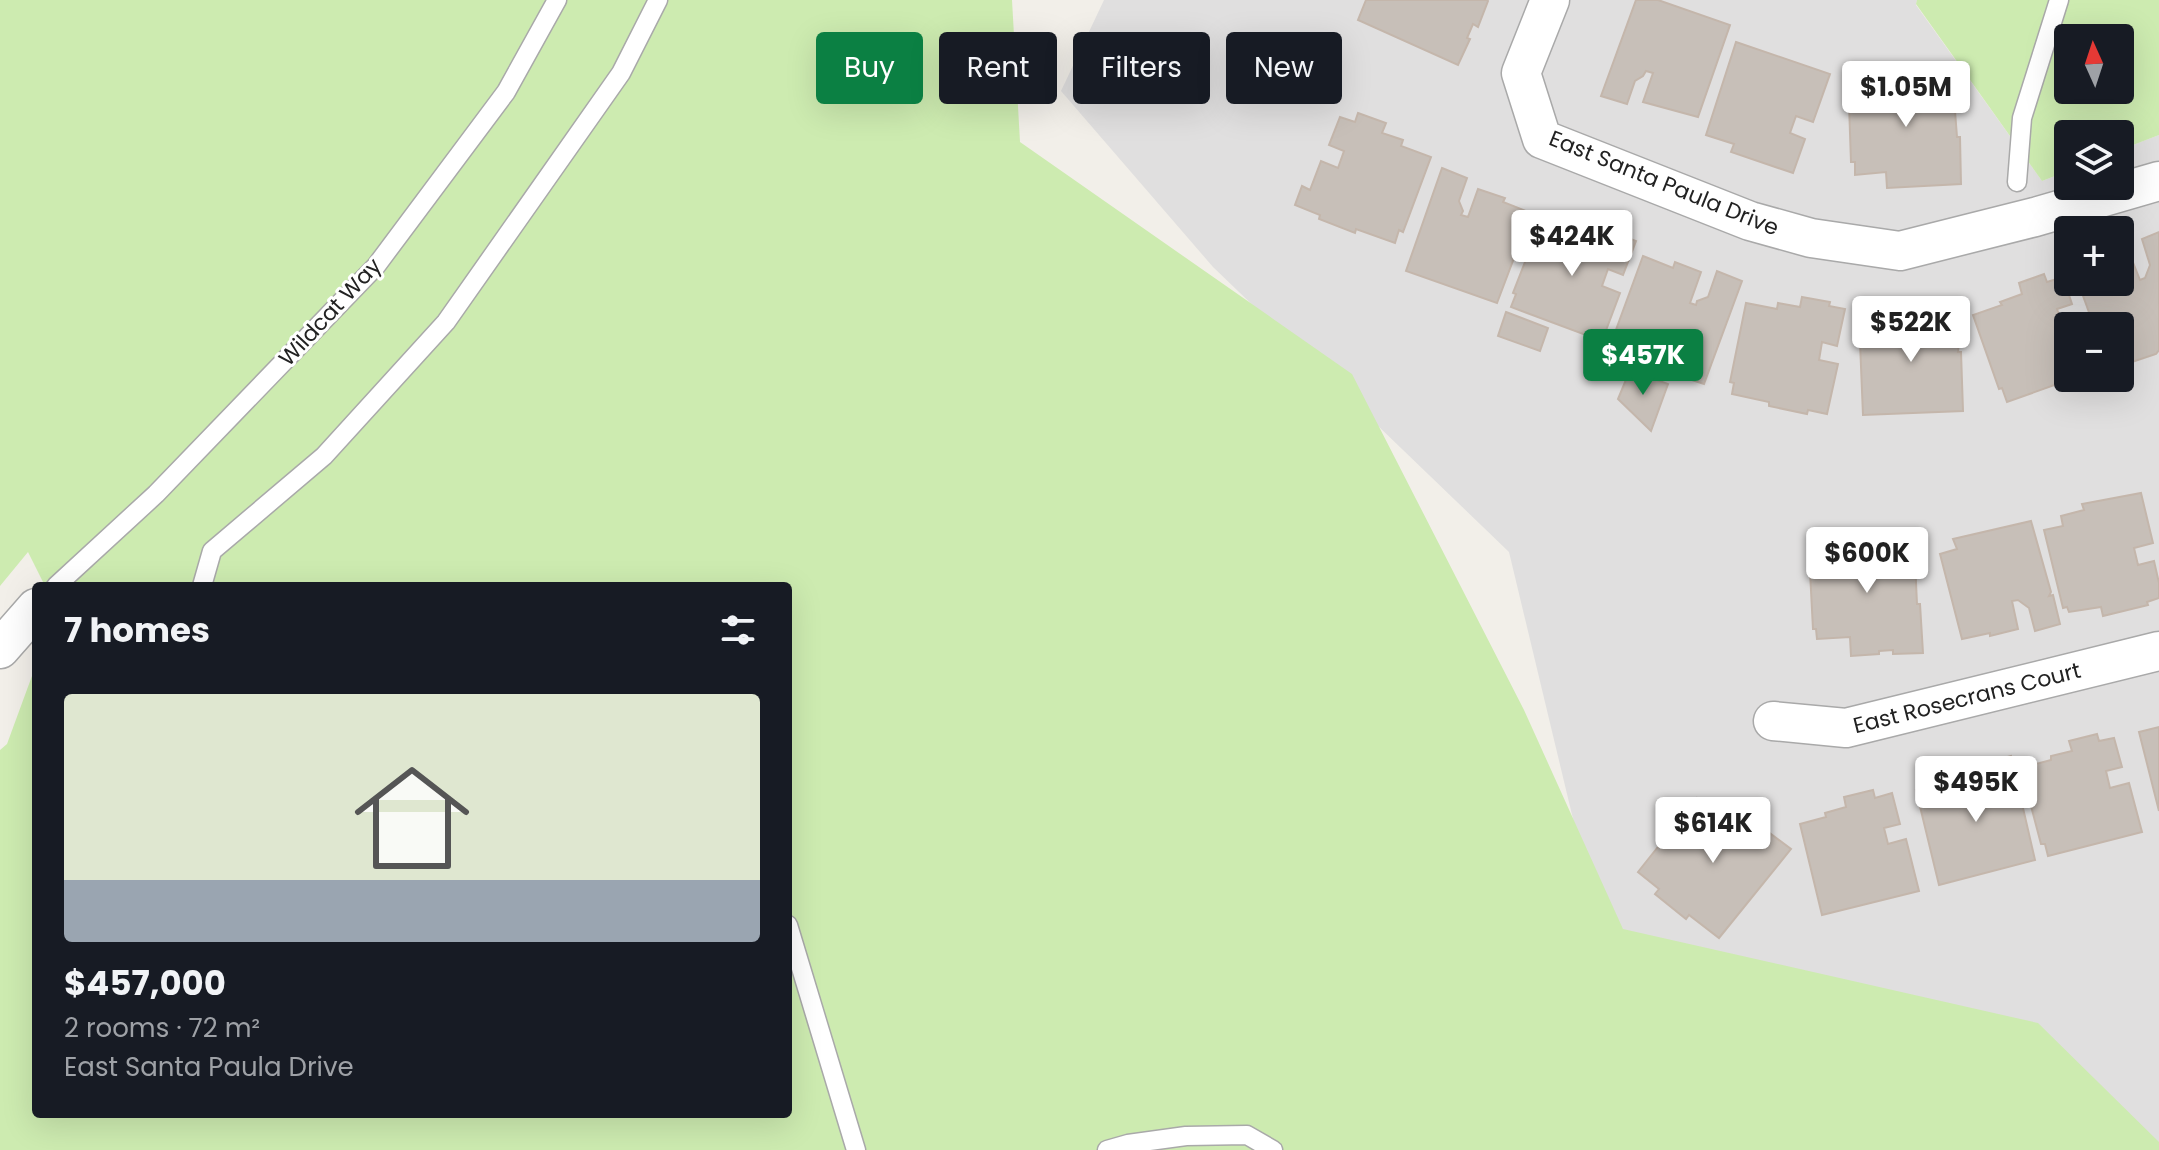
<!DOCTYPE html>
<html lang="en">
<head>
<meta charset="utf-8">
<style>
  :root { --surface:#171b24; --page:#20242c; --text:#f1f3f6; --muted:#9ea1a6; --accent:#0b8043 }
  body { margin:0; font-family:Poppins,sans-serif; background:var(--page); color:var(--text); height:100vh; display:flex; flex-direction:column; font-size:30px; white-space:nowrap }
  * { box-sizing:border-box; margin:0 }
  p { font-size:26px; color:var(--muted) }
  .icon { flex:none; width:44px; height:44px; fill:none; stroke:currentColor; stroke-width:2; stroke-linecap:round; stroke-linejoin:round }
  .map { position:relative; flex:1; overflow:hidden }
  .side { position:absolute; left:32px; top:582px; width:760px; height:536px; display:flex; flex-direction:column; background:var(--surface); border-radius:8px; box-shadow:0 8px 32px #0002 }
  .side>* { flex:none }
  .guide { position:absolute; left:816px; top:32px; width:760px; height:72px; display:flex; gap:16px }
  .needle { width:52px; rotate:357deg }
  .buttons { position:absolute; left:2054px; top:24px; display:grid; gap:16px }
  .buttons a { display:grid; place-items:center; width:80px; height:80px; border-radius:8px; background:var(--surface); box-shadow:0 8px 32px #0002; font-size:40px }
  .price { position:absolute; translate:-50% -68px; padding:0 18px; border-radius:8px; background:#fff; color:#222; font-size:26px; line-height:52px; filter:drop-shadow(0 2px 4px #0008) }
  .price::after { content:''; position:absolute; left:50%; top:48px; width:24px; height:18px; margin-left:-12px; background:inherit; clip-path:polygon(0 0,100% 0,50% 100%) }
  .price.selected { background:var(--accent); color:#fff }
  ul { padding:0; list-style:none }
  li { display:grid; align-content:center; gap:16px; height:424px; padding:0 32px }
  li span { display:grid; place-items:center; height:248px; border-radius:8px; color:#555 }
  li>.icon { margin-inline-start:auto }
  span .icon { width:144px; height:144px; fill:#fffc; stroke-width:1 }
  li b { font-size:34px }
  h2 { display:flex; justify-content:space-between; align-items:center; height:96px; padding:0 32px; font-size:34px }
  .tag { padding:0 28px; border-radius:8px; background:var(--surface); box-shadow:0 8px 32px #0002; font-size:28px; line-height:72px }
  .tag.selected { background:var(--accent); color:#fff }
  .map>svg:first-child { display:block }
</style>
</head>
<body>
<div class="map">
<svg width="2159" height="1150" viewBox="0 0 2159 1150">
  <rect width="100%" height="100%" fill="#f2efe9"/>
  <path fill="#e0dfdf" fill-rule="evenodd" d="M 1104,0 L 1917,0 L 1916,5 L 2042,181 L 2068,171 L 2068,186 L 2120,186 L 2120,150 L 2159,135 L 2159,1150 L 1620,1015 L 1509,552 L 1213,267 L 1061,91 ZM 2068,230 L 2120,230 L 2120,282 L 2068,282 ZM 2068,326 L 2120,326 L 2120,378 L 2068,378 Z"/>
  <g fill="#cdebb0" fill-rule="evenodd">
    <polygon points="0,0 1012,0 1020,142 1352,374 1524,710 1623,929 2038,1023 2159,1142 2159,1150 0,1150 0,750 7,744 36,665 36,1114 788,1114 788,586 45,586 28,552 0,586"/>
    <path d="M 1917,0 L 2159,0 L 2159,135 L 2120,150 L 2120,134 L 2068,134 L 2068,171 L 2042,181 L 1916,4 ZM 2068,38 L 2120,38 L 2120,90 L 2068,90 Z"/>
  </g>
  <g fill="#c7bfb8" stroke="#c4b6ab" stroke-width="2">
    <polygon points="1366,0 1487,0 1488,1 1478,27 1473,24 1467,38 1470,39 1458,65 1358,20"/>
    <polygon points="1636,0 1658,0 1730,25 1698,117 1643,102 1653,73 1646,71 1643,76 1635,81 1627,104 1601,96"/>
    <polygon points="1736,42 1830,74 1813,122 1796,116 1790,133 1805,139 1793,173 1731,152 1734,144 1706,135"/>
    <polygon points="1913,70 1924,71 1924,74 1952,72 1957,137 1960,137 1961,184 1887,188 1886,172 1855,175 1855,162 1851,162 1849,104 1847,104 1846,89 1873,87 1872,73"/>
    <polygon points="1358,113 1386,123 1382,133 1403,140 1401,146 1431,157 1403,232 1399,230 1395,243 1356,229 1355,233 1319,219 1320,215 1295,205 1302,186 1310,190 1321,161 1338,168 1344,151 1329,145 1340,117 1355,122"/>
    <polygon points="1442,168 1467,178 1459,201 1463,211 1461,215 1468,217 1478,189 1505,198 1503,202 1531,213 1497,303 1406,271"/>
    <polygon points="1541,221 1569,232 1571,227 1591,235 1595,225 1636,241 1623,275 1608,269 1602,286 1620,293 1602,341 1511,307 1516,294 1513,293"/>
    <polygon points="2159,232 2159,350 2156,354 2126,364 2125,362 2120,363 2120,326 2094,326 2078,282 2120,282 2120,252 2128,250 2140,280 2145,278 2150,265 2142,239"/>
    <polygon points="1643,256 1673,268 1675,262 1701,272 1690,303 1696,305 1697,301 1708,297 1717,271 1742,281 1704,384 1625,358 1626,355 1609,349"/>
    <polygon points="2044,274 2047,282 2063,277 2072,304 2057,309 2063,327 2082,321 2084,326 2068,326 2068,378 2074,378 2007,402 2002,388 1999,389 1973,315 2002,305 2000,302 2022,294 2019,283"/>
    <polygon points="1802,297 1830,302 1829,306 1845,309 1837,346 1822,342 1819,360 1838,364 1827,414 1808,410 1807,414 1769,406 1769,402 1732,394 1734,383 1730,382 1746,303 1777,309 1778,303 1800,307"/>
    <polygon points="1958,304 1959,331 1955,332 1959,341 1958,352 1961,352 1963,411 1863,415 1859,318 1891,317 1890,313 1917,311 1918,343 1926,343 1927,337 1934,330 1933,305"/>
    <polygon points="1506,312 1548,328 1540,351 1498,336"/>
    <polygon points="1630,370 1668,384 1651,431 1618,399"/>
    <polygon points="2141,493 2153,543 2134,548 2138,565 2154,561 2159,583 2159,598 2147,602 2148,605 2103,616 2101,607 2069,612 2067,607 2063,608 2044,530 2063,526 2061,516 2084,510 2082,504"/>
    <polygon points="2031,521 2051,592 2049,596 2053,595 2060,624 2035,631 2029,608 2018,600 2012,601 2018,629 1990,636 1990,633 1962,639 1940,554 1957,549 1953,539"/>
    <polygon points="1877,534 1877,539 1887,538 1887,541 1914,540 1917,604 1920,604 1923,653 1893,654 1893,650 1879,651 1879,654 1851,656 1850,637 1817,639 1816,629 1813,629 1809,552 1837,550 1836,536"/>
    <polygon points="2159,727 2159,811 2139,732"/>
    <polygon points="2097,734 2099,741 2114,738 2122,767 2106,771 2110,788 2129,783 2142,832 2048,856 2045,844 2041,844 2021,768 2051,760 2051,756 2072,751 2069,741"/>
    <polygon points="2011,756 2035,860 1939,885 1916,790 1945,782 1944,779 1971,772 1978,802 1986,800 1992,787 1985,763"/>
    <polygon points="1873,790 1875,798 1892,793 1900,824 1884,828 1888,844 1906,839 1919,891 1822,915 1800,824 1826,817 1825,813 1846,807 1844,797"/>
    <polygon points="1697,798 1722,818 1732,805 1791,849 1719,938 1689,915 1686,919 1655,894 1659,889 1638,872"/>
  </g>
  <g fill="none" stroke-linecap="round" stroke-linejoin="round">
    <defs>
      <g id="service">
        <polyline points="2017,182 2022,118 2059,0"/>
        <polyline points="56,586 156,494 376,266 506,92 557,0"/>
        <polyline points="202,586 212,551 324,456 446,322 621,73 658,0"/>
        <polyline points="788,925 856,1150"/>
        <polyline points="1107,1150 1128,1144 1186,1136 1247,1135 1273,1150"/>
      </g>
      <g id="minor">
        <polyline points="1550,0 1521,73 1542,139 1750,221 1811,238 1900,251 2035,217 2159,181"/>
        <polyline points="0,649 36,608"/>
        <polyline points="1773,721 1846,728 2159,651"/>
      </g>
    </defs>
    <use href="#service" stroke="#a9a9a9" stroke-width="21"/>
    <use href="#minor" stroke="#a9a9a9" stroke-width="41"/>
    <use href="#service" stroke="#fff" stroke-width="18"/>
    <use href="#minor" stroke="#fff" stroke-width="38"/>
  </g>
  <g text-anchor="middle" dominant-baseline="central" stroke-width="6" stroke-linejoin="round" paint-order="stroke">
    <g font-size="22" fill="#222" stroke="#fff">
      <text transform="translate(1664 183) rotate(22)">East Santa Paula Drive</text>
      <text transform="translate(330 312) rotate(-47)">Wildcat Way</text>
      <text transform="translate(1967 698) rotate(-14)">East Rosecrans Court</text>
    </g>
  </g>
</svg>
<div class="buttons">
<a><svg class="needle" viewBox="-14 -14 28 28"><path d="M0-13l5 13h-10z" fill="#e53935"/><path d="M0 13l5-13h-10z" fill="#9ea1a6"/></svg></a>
<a><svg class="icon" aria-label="layers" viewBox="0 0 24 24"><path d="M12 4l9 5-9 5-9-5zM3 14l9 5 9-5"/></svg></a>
<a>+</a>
<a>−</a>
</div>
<b class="price" style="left:1906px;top:129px">$1.05M</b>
<b class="price" style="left:1572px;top:278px">$424K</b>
<b class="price" style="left:1911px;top:364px">$522K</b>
<b class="price selected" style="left:1643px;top:397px">$457K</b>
<b class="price" style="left:1867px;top:595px">$600K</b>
<b class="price" style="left:1976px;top:824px">$495K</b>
<b class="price" style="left:1713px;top:865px">$614K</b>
<div class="guide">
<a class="tag selected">Buy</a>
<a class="tag">Rent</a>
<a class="tag">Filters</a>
<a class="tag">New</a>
</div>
<section class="side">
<h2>7 homes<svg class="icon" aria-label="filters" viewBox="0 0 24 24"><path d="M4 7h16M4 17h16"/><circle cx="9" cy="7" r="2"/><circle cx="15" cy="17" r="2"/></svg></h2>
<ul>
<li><span style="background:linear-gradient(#dfe7d0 75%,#9aa5b1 0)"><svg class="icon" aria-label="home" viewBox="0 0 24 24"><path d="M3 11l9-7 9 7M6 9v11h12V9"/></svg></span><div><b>$457,000</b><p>2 rooms · 72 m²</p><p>East Santa Paula Drive</p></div></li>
</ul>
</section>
</div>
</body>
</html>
